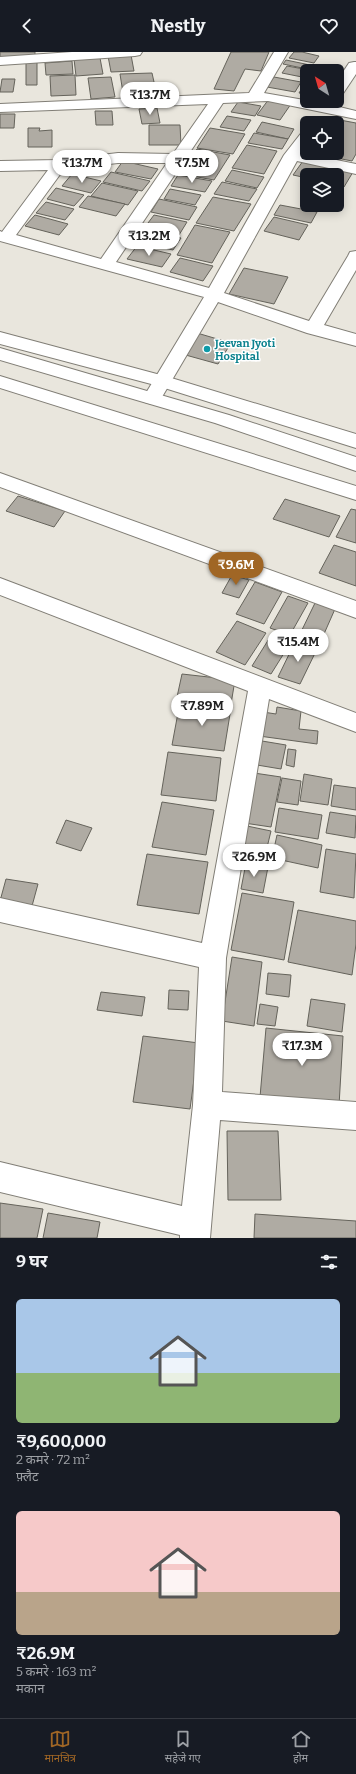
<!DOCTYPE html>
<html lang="hi">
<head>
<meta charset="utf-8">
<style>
  :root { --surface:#171b24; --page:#20242c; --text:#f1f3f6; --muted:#9ea1a6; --line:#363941; --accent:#a06625 }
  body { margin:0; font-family:Bitter,"Noto Sans Devanagari",serif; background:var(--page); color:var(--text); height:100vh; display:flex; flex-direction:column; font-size:15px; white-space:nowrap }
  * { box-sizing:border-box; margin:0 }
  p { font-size:13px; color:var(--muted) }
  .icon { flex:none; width:22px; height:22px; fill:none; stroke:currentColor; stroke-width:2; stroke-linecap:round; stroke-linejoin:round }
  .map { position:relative; height:1186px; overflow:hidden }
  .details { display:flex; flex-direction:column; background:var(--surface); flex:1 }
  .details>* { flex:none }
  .needle { width:26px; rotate:323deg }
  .tools { position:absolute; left:300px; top:12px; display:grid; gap:8px }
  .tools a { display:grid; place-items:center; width:44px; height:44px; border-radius:6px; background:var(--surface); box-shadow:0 2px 10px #0003; font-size:20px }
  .price { position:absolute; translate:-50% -34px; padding:0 9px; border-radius:14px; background:#fff; color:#222; font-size:13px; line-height:26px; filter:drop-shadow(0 1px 2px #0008) }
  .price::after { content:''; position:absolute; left:50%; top:24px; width:12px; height:9px; margin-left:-6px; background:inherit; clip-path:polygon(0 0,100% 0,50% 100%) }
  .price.current { background:var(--accent); color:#fff }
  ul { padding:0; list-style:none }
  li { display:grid; align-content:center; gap:8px; height:212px; padding:0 16px }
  li span { display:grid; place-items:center; height:124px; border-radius:6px; color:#555 }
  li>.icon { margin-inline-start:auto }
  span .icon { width:72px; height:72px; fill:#fffc; stroke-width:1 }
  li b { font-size:17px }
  h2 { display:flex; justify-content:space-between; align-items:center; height:48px; padding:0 16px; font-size:17px }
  header { display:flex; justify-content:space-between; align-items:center; height:52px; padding:0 16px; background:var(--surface); font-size:18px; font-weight:700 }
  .tabs { display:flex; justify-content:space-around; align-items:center; height:56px; border-top:1px solid var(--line); background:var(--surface); font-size:11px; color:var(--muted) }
  .tabs a { display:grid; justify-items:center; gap:2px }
  .tabs .current { color:var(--accent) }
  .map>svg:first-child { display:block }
</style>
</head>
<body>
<header><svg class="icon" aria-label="back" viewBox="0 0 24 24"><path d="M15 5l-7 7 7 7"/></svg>Nestly<svg class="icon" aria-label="heart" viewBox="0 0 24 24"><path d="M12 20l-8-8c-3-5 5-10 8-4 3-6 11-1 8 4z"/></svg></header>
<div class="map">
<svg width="356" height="1186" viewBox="0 0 356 1186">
  <rect width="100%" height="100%" fill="#e9e6dd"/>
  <g fill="#afaba3" stroke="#65635b">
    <polygon points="0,0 35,0 35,6 0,8"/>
    <polygon points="231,0 269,0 261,19 245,17 234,39 214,37"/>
    <polygon points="294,0 302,0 319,4 314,11 289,6"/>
    <polygon points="131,3 134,19 111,20 108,4"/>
    <polygon points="100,6 103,22 76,24 74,7"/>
    <polygon points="286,8 310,13 307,17 283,12"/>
    <polygon points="37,9 37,33 26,33 26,10"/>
    <polygon points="72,9 73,22 46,23 45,11"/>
    <polygon points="287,14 315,19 307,19 307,26 282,21"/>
    <polygon points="152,21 156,39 123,41 120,22"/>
    <polygon points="75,23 76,43 51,44 50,24"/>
    <polygon points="111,25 115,45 91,47 88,26"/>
    <polygon points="274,25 301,30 295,40 267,35"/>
    <polygon points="2,27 15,27 13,40 0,40"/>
    <polygon points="307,28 307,42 299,41"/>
    <polygon points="269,47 291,52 280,68 257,63"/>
    <polygon points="238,50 261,54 255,64 231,60"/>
    <polygon points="157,56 160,71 142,72 139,57"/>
    <polygon points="95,59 112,59 113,73 96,73"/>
    <polygon points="0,62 15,62 14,76 0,76"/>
    <polygon points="227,64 251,68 244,79 220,75"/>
    <polygon points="324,65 356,71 356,102 352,109 311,101 337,101 337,71 320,71"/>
    <polygon points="262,70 294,77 288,87 256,80"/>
    <polygon points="149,73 180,73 181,93 149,93"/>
    <polygon points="28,76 40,76 39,79 52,78 52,95 28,95"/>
    <polygon points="210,76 245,82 233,102 197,96"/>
    <polygon points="254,81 288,87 282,97 248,91"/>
    <polygon points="247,93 277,99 264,122 232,116"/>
    <polygon points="197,97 230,103 214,128 181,122"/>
    <polygon points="123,109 158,117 151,127 115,120"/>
    <polygon points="303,109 353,120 344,135 337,133 337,123 307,123 307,126 293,123"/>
    <polygon points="232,118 264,125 257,136 225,129"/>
    <polygon points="111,120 150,129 142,139 103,130"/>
    <polygon points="72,122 101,129 91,141 62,134"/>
    <polygon points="178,123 212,129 205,140 171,134"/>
    <polygon points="222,130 257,137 249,149 214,142"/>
    <polygon points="102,131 138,139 128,153 91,144"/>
    <polygon points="56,136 84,143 74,154 47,147"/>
    <polygon points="170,137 201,143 195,153 164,147"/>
    <polygon points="88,144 125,152 116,164 79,155"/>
    <polygon points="213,145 251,152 234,179 196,171"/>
    <polygon points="159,147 197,155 189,168 151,160"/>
    <polygon points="46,150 74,157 65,168 36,161"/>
    <polygon points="280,153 317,160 311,171 274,163"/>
    <polygon points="35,163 68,172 59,183 25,174"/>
    <polygon points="154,163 187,170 179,183 145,175"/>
    <polygon points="274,165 308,173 299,188 264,179"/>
    <polygon points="195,173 230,180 212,211 177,203"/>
    <polygon points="145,178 181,186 173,198 137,190"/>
    <polygon points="137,194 171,202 162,215 127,207"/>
    <polygon points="180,206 213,214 203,229 170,220"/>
    <polygon points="244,216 288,225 274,252 229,242"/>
    <polygon points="197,281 231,291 218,312 182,302"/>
    <polygon points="18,444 65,459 54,475 6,459"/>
    <polygon points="285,447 340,464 329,485 273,467"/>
    <polygon points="351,457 356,458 356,491 336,485"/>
    <polygon points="334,493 356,500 356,534 319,521"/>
    <polygon points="232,523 249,528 239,546 222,541"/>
    <polygon points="255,530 282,540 264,572 236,562"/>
    <polygon points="288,544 308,551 290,583 270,576"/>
    <polygon points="315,551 335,557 320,591 299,584"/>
    <polygon points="237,569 266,581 245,613 216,600"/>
    <polygon points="272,582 291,590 271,622 252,614"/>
    <polygon points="295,590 317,597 300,632 278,625"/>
    <polygon points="182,622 235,628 231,652 177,645"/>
    <polygon points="180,650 231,656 224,699 172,693"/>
    <polygon points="277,655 301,659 299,677 318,679 317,692 259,684 263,660 276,662"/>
    <polygon points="262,689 286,693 281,717 257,713"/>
    <polygon points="288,697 296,698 294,715 286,713"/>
    <polygon points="168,700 221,706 216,749 161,743"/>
    <polygon points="254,721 281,725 271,775 244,771"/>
    <polygon points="304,722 332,727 328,753 300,749"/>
    <polygon points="282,726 301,729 298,753 277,750"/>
    <polygon points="334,733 356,736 356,758 331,754"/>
    <polygon points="162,750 214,758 206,803 152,795"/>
    <polygon points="279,756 322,763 318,787 275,780"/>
    <polygon points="330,760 356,764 355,786 326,781"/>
    <polygon points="66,768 92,776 81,799 56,791"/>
    <polygon points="247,774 271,779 264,808 240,802"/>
    <polygon points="277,783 322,793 318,816 272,806"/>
    <polygon points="326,797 356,802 354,846 320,840"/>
    <polygon points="147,802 208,810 199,862 137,853"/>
    <polygon points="246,811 268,815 263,841 241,837"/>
    <polygon points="6,827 38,832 32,854 0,849"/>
    <polygon points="242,841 294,850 284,908 231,898"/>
    <polygon points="298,858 356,869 356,892 352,923 288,910"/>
    <polygon points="232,905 262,910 254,974 222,969"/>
    <polygon points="268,921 291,923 289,945 266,942"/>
    <polygon points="169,938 189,939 188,958 168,957"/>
    <polygon points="101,940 145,945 142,964 97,958"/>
    <polygon points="311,947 345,952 342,980 307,974"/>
    <polygon points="260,952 278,955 275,974 257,972"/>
    <polygon points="266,976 343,984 339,1054 260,1045"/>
    <polygon points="143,984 199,991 190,1057 133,1050"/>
    <polygon points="227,1079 278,1079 281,1148 228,1148"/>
    <polygon points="0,1151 43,1157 37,1186 0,1186"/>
    <polygon points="48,1161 100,1170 97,1186 43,1186"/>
    <polygon points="255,1162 356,1169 356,1186 254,1186"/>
  </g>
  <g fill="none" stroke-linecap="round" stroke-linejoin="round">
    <defs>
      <g id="street">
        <polygon points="72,0 142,0 140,3 135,4 0,13 0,5"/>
        <path d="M 274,0 L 288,0 L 264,41 L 327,52 L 356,59 L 356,67 L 268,49 L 223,51 L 116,210 L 209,236 L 284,103 L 302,80 L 307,78 L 307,93 L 302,101 L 356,112 L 356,122 L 297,109 L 224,241 L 309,269 L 348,204 L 350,200 L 356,199 L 356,218 L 324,273 L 356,282 L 356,294 L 307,281 L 218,250 L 159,350 L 152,352 L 145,350 L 143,346 L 204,245 L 0,189 L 0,179 L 2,180 L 48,118 L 0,119 L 0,109 L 59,108 L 118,101 L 173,102 L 208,52 L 0,60 L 0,52 L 249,41 ZM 118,111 L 167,111 L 101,207 L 16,183 L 64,117 Z"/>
        <polygon points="354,10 356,10 356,22 342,43 337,44 337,29 349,11"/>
        <polygon points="0,324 356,434 356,448 0,336"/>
        <polygon points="0,421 356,549 356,566 0,435"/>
        <polygon points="0,526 356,661 356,680 269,647 226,906 222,1040 356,1050 356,1078 220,1068 210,1186 180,1186 180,1183 0,1140 0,1110 182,1154 193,1053 199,915 0,870 0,846 202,891 248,639 0,543"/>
      </g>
      <g id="secondary">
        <polygon points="0,280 168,325 356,382 356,396 155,333 0,292"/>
        <polygon points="0,296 229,363 356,405 356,419 215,371 0,308"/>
      </g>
    </defs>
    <use href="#street" stroke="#817e76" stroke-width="2"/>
    <use href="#secondary" stroke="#817e76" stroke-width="2"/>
    <use href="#street" fill="#fff" fill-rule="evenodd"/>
    <use href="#secondary" fill="#fff" fill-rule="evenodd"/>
  </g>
  <circle fill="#0f9aa8" stroke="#fff" stroke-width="1.5" cx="207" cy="297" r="4"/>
  <g text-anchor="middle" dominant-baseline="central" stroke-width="3" stroke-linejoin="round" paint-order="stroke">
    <g font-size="11" font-weight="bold" fill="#0d838f" stroke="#fff" text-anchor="start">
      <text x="215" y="291">Jeevan Jyoti<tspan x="215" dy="13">Hospital</tspan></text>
    </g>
  </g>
</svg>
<div class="tools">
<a><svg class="needle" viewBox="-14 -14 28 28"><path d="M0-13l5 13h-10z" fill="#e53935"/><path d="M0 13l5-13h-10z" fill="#9ea1a6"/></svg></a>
<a><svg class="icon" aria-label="locate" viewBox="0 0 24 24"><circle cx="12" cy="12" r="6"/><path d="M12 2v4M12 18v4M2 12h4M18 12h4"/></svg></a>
<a><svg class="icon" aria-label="layers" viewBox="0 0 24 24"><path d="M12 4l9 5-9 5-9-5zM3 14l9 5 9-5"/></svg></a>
</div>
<b class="price" style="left:150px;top:64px">₹13.7M</b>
<b class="price" style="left:82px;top:132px">₹13.7M</b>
<b class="price" style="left:192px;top:132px">₹7.5M</b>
<b class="price" style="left:149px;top:205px">₹13.2M</b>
<b class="price current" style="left:236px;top:534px">₹9.6M</b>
<b class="price" style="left:298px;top:611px">₹15.4M</b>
<b class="price" style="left:202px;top:675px">₹7.89M</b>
<b class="price" style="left:254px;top:826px">₹26.9M</b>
<b class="price" style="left:302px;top:1015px">₹17.3M</b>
</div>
<section class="details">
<h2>9 घर<svg class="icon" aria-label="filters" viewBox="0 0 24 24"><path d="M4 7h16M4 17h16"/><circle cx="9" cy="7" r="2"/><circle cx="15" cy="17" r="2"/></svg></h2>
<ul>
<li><span style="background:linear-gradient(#a9c7e8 60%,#8fb573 0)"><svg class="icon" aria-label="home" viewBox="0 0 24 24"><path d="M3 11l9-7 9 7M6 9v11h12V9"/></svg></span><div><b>₹9,600,000</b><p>2 कमरे · 72 m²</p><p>फ़्लैट</p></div></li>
<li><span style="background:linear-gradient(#f6c9c9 65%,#b9a48a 0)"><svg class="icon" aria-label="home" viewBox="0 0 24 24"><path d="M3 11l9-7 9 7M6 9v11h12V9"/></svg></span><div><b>₹26.9M</b><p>5 कमरे · 163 m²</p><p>मकान</p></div></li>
</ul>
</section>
<nav class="tabs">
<a class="current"><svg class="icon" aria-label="map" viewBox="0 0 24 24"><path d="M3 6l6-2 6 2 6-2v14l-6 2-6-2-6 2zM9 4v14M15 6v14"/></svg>मानचित्र</a>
<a><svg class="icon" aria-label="saved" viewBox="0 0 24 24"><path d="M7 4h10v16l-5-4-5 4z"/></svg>सहेजे गए</a>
<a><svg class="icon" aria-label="home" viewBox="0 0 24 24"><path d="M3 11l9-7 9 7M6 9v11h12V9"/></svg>होम</a>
</nav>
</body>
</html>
